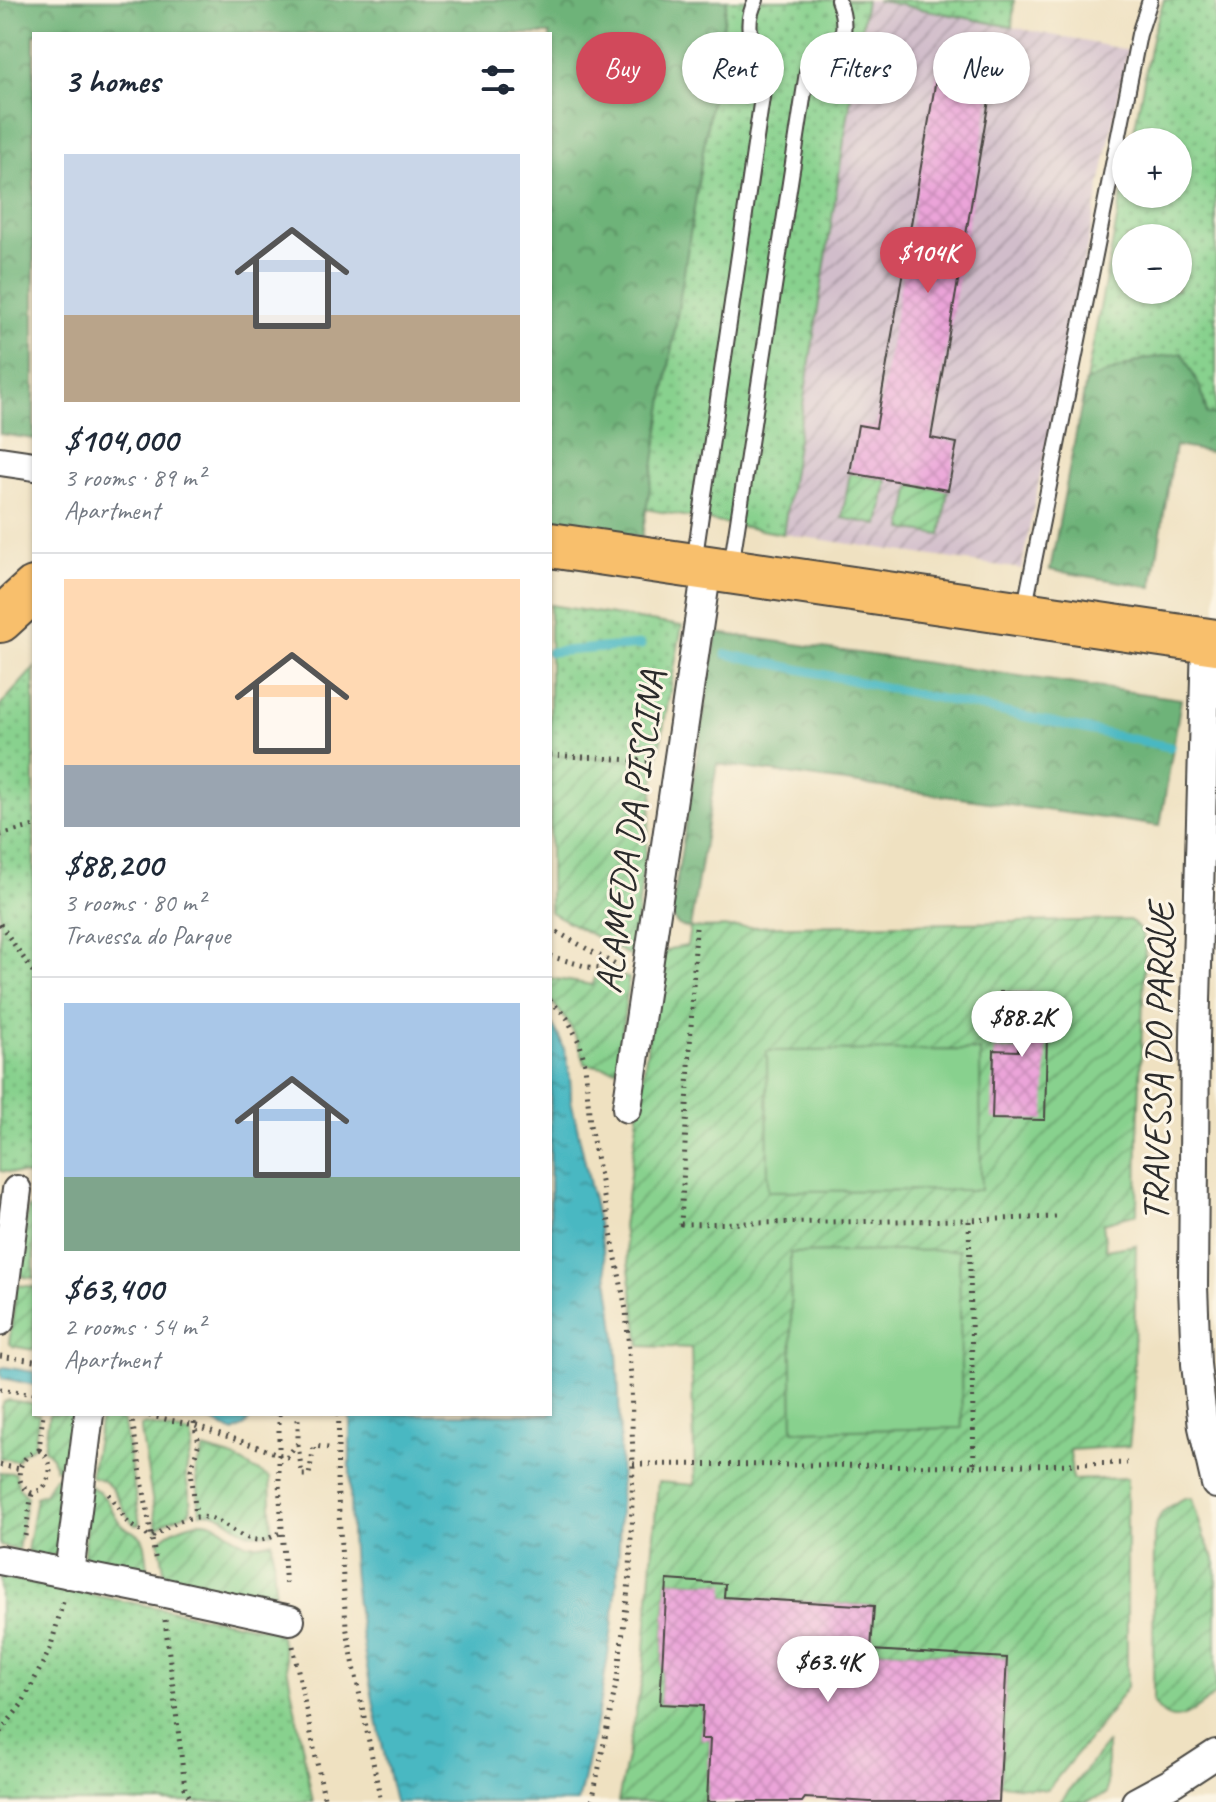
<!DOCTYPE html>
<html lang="en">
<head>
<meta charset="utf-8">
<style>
  :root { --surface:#fff; --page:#f6f6f7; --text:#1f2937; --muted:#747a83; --line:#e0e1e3; --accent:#d1495b }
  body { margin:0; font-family:Caveat,sans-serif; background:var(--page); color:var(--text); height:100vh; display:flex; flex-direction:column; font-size:30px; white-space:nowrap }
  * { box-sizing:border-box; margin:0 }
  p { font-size:26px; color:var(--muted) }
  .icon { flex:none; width:44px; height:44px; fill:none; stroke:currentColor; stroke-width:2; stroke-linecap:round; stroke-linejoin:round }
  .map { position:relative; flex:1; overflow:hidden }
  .side { position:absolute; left:32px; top:32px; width:520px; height:1384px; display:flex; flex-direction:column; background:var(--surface); border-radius:0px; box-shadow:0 2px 6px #0004 }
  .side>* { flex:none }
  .hud { position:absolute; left:576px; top:32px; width:520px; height:72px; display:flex; gap:16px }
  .controls { position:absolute; left:1112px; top:128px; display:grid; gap:16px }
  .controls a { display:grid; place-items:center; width:80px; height:80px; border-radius:50%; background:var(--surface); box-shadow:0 2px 6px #0004; font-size:40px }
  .price { position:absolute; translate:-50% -68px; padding:0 18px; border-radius:28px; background:#fff; color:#222; font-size:26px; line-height:52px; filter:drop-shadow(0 2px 4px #0008) }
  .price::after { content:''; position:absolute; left:50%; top:48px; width:24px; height:18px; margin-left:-12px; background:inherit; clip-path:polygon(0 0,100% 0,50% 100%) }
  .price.on { background:var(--accent); color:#fff }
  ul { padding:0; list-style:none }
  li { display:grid; align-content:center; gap:16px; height:424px; padding:0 32px }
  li+li { border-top:2px solid var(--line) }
  li span { display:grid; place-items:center; height:248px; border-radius:0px; color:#555 }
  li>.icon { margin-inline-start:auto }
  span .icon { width:144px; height:144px; fill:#fffc; stroke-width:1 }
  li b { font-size:34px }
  h2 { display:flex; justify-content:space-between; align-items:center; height:96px; padding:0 32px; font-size:34px }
  .pill { padding:0 28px; border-radius:36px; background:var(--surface); box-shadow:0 2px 6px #0004; font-size:28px; line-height:72px }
  .pill.on { background:var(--accent); color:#fff }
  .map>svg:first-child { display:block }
</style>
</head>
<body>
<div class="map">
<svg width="1216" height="1802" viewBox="0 0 1216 1802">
  <defs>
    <pattern id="industrial-furrows" width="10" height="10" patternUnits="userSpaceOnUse" patternTransform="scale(2)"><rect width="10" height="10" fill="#d1bdcb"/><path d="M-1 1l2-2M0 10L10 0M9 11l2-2" fill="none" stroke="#aa9aa5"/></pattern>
    <pattern id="grass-dots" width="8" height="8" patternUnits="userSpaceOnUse" patternTransform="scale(2)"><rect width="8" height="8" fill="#88d18e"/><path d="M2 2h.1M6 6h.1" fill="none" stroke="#6faa74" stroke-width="1.8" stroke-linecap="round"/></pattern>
    <pattern id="forest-crowns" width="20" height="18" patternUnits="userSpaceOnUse" patternTransform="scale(2)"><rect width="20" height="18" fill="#6eb379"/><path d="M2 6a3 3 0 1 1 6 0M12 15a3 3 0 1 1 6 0" fill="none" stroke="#5b9263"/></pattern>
    <pattern id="garden-furrows" width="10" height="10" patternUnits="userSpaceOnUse" patternTransform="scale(2)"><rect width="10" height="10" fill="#88d18e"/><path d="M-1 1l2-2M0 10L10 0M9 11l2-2" fill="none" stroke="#6faa74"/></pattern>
    <pattern id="water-ripples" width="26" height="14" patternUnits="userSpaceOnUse" patternTransform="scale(2)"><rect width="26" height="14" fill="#4ab8c2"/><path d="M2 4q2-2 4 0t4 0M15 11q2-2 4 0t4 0" fill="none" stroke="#3e969e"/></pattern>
    <pattern id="building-cross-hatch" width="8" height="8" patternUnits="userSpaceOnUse" patternTransform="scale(2)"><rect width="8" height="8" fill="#eba4d9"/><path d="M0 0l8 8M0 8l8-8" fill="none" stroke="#ca8dba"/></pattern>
  </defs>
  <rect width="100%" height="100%" fill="#fcf5e5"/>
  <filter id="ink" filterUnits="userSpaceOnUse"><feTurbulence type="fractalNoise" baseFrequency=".0125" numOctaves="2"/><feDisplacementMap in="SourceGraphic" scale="16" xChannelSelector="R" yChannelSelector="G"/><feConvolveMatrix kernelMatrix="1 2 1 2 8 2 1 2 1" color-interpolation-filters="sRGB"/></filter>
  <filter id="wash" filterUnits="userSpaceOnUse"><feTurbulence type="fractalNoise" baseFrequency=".006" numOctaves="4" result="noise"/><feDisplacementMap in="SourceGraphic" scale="32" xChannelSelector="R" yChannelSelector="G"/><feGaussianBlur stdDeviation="1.8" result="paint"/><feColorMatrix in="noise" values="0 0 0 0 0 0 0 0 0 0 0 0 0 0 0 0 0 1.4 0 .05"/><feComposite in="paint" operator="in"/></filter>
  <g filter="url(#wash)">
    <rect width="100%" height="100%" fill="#efe1c1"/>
    <polygon fill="url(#industrial-furrows)" points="866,0 876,0 1128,50 1021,569 783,534"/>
    <g fill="url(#grass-dots)" stroke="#5a7e5c" stroke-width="2" fill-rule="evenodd">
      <polygon points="727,0 866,0 783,534 645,509"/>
      <polygon points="876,0 1014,0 1012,27"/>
      <path d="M 1164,0 L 1216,0 L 1216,416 L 1207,414 L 1201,389 L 1145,359 L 1086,381 L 1126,173 L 1126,194 L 1178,194 L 1178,142 L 1132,142 L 1153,33 ZM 1126,238 L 1178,238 L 1178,290 L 1126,290 Z"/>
      <polygon points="550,605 682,626 657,762 550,755"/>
      <polygon points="34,668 34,1176 0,1171 0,706"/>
      <polygon points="0,1577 271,1630 279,1635 283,1646 313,1802 0,1802"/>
    </g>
    <g fill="url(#forest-crowns)" stroke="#4c6f52" stroke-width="2">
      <polygon points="0,0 727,0 642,537 550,522 550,34 34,34 34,439 0,434"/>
      <polygon points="1182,353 1201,389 1207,414 1216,416 1216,453 1175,446 1152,587 1050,570 1086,381 1145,359"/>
      <path d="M 717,633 L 1181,699 L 1160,826 L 717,764 L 690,928 C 676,927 673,922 672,909 Z"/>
    </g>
    <g fill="url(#garden-furrows)" stroke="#5a7e5c" stroke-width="2">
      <polygon points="850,473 887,480 879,525 842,518"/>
      <polygon points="911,484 948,490 941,535 903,529"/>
      <polygon points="550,755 657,762 632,957 550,912"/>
      <path d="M 1129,920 C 1140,926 1144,935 1145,946 L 1138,1135 L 1137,1214 L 1103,1223 L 1106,1250 L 1136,1245 L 1133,1410 L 1129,1446 L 1070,1450 L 1072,1480 L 1127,1478 L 1127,1687 L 1106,1718 L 1047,1790 L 1000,1784 L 1007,1658 L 871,1650 L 873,1606 L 724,1597 L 724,1584 L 667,1580 L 660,1703 L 703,1706 L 701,1739 L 710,1739 L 707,1802 L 618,1802 L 643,1675 L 658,1482 L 695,1485 L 691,1348 L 640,1346 L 623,1227 L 657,974 L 661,954 L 670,949 L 687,946 L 690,928 Z"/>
      <path d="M 596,973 L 629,978 L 617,1069 L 585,1064 C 578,1037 569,1021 550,1000 L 550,978 L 593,985 Z"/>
      <polygon points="34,1206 34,1278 24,1277 19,1272 28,1208"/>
      <polygon points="17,1285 34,1287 34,1350 12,1346 9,1343"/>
      <polygon points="9,1400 34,1404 34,1414 39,1414 34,1446 22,1453 17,1461 0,1458 2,1406 4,1402"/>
      <polygon points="49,1414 77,1414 69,1470 55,1469 52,1457 44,1449"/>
      <path d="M 101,1417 L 121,1420 L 124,1423 L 140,1525 L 135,1525 C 117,1509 120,1482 90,1476 Z"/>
      <path d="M 145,1424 L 186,1433 L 191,1434 C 195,1448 187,1459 186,1473 C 186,1487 193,1499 190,1512 C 177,1520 168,1517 157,1529 L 141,1431 L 141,1426 Z"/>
      <path d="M 204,1449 L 234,1458 L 270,1478 L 272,1532 C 234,1542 230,1507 200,1513 L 196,1468 Z"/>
      <polygon points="0,1472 15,1473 19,1488 27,1496 18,1550 0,1546"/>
      <polygon points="55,1477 65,1479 68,1483 57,1551 56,1554 50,1556 27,1552 36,1497 44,1494"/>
      <path d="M 89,1486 C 110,1495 108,1510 122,1525 C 128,1531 140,1532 143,1540 C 148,1551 147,1568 149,1579 L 83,1565 Z"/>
      <path d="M 1185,1498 L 1192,1499 L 1204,1537 L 1216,1563 L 1216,1694 C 1193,1710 1172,1735 1153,1701 L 1154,1534 C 1158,1511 1165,1509 1185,1498 Z"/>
      <path d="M 201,1521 C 231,1521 235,1555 272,1541 L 275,1588 L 273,1599 L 268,1603 L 166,1581 L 159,1541 C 171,1529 185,1525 201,1521 Z"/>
      <polygon points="1107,1743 1107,1794 1085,1802 1060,1802"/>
    </g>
    <g fill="#88d18e" stroke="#5a7e5c" stroke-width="2">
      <polygon points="980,1050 981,1190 768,1191 767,1051"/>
      <polygon points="959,1250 962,1428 793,1431 790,1253"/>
    </g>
    <g fill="url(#water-ripples)" stroke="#3a7276" stroke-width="2">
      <path d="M 550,1021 C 567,1045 571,1071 571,1100 C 587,1171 604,1242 613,1314 C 619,1357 619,1399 620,1442 C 621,1488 620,1535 617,1581 C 611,1656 596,1729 578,1802 L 395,1802 C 378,1729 362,1654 354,1579 C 349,1524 350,1469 350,1414 L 550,1414 Z"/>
      <polygon points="4,1367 34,1372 34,1385 2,1378 0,1369"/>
      <polygon points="205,1414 249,1414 250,1419 245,1426 234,1432 204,1418"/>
    </g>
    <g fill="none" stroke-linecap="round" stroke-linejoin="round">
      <g stroke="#4ab8c2" stroke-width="9">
        <polyline points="550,652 641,645"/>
        <polyline points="726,654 1170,747"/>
      </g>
    </g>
    <g id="blocks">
      <g fill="url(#building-cross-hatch)">
        <polygon points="937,73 992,83 931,438 957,443 948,490 850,473 858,425 876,428"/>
        <polygon points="1000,992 1048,993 1045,1120 992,1119 994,1050 1018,1051 1019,1027 999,1026"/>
        <polygon points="667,1580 725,1584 724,1597 874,1606 871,1650 1007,1658 999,1802 870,1802 805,1798 802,1802 707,1802 710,1739 701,1739 703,1706 660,1704"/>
      </g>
    </g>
  </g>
  <g filter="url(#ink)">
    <use href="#blocks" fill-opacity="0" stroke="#484642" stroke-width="2"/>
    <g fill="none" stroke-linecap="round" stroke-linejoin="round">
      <defs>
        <g id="lane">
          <path d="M 694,563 L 767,63 C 749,46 744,23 756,0"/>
          <path d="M 731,567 L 807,72 C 841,59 851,33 838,0"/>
          <polyline points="1024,611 1139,34 1150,0"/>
        </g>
        <g id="street">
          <polyline points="0,461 34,466"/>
          <polyline points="1206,641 1195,1037 1193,1286 1196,1364 1203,1427 1216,1484"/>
          <polyline points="627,1108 707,568"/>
          <polyline points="0,1321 17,1190"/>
          <polyline points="0,1560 161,1592 290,1620"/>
          <polyline points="69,1574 89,1414"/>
          <polyline points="1136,1802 1173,1782 1216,1754"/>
        </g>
        <g id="primary">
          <polyline points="550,545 1216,642"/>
          <polyline points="0,620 34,589"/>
        </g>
      </defs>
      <use href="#lane" stroke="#484642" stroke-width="18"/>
      <use href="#street" stroke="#484642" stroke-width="32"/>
      <use href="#primary" stroke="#484642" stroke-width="48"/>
      <g stroke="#484642" stroke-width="5" stroke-dasharray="2 6" stroke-linecap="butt">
        <polyline points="550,755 649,761"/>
        <polyline points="0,835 34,826"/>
        <polyline points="0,924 34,973"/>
        <polyline points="550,928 621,968"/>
        <polyline points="696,928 681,1224 969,1220"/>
        <polyline points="550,956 588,967 619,970"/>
        <polyline points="550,1000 567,1018 580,1044 585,1064 590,1125 626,1310 631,1378 633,1464 630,1573 617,1679 592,1802"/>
        <polyline points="0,1356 34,1361"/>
        <polyline points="0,1389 34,1394"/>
        <polyline points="131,1414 156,1563"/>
        <polyline points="141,1414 194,1425 287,1457 298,1443 298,1414"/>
        <polyline points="195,1414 194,1425 199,1442 191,1470 196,1516"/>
        <polyline points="279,1414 279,1483 286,1589"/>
        <polyline points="339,1414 337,1481 346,1626 381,1802"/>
        <polyline points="298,1444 302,1475 309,1475 314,1446 329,1448"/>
        <path d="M 39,1450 C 54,1460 52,1475 43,1489 L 32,1493 C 11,1484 18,1455 39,1450 Z"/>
        <polyline points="39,1450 43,1414"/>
        <polyline points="633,1464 974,1466 969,1220 1056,1217"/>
        <polyline points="0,1465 20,1469"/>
        <polyline points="974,1466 1127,1463"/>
        <path d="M 109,1494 L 128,1523 L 151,1538 C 178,1519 201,1507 230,1528 C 238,1534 248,1540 259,1540 C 267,1540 275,1535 282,1532"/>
        <polyline points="25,1536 32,1493"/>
        <polyline points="165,1620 185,1788 192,1802"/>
        <polyline points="293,1646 325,1802"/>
        <polyline points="0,1732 22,1704 50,1649 63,1602"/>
      </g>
      <use href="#lane" stroke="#fff" stroke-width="14"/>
      <use href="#street" stroke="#fff" stroke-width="28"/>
      <use href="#primary" stroke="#f8bf6c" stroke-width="44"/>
    </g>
  </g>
  <g text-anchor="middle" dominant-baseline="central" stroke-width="6" stroke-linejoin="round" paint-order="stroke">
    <g font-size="38" fill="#2b2b2b" stroke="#fcf5e5">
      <text transform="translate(630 832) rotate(-82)">ALAMEDA DA PISCINA</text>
      <text transform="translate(1158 1062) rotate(-89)">TRAVESSA DO PARQUE</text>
    </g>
  </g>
</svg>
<div class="controls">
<a>+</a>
<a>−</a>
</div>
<b class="price on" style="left:928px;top:295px">$104K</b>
<b class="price" style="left:1022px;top:1059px">$88.2K</b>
<b class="price" style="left:828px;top:1704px">$63.4K</b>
<div class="hud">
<a class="pill on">Buy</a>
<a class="pill">Rent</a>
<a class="pill">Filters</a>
<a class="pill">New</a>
</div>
<section class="side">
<h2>3 homes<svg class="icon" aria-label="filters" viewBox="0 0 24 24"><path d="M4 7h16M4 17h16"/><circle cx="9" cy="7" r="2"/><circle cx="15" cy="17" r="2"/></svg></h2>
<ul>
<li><span style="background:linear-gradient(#c9d6e8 65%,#b9a48a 0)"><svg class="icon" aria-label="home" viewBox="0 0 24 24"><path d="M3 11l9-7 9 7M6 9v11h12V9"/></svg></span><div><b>$104,000</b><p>3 rooms · 89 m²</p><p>Apartment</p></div></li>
<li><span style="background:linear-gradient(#ffd9b3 75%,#9aa5b1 0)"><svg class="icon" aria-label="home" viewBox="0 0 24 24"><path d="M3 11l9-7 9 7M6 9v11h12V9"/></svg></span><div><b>$88,200</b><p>3 rooms · 80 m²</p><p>Travessa do Parque</p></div></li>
<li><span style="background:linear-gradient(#a9c7e8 70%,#7fa58c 0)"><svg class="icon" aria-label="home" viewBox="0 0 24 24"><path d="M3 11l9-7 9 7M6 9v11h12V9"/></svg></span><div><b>$63,400</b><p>2 rooms · 54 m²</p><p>Apartment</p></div></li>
</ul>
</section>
</div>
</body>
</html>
